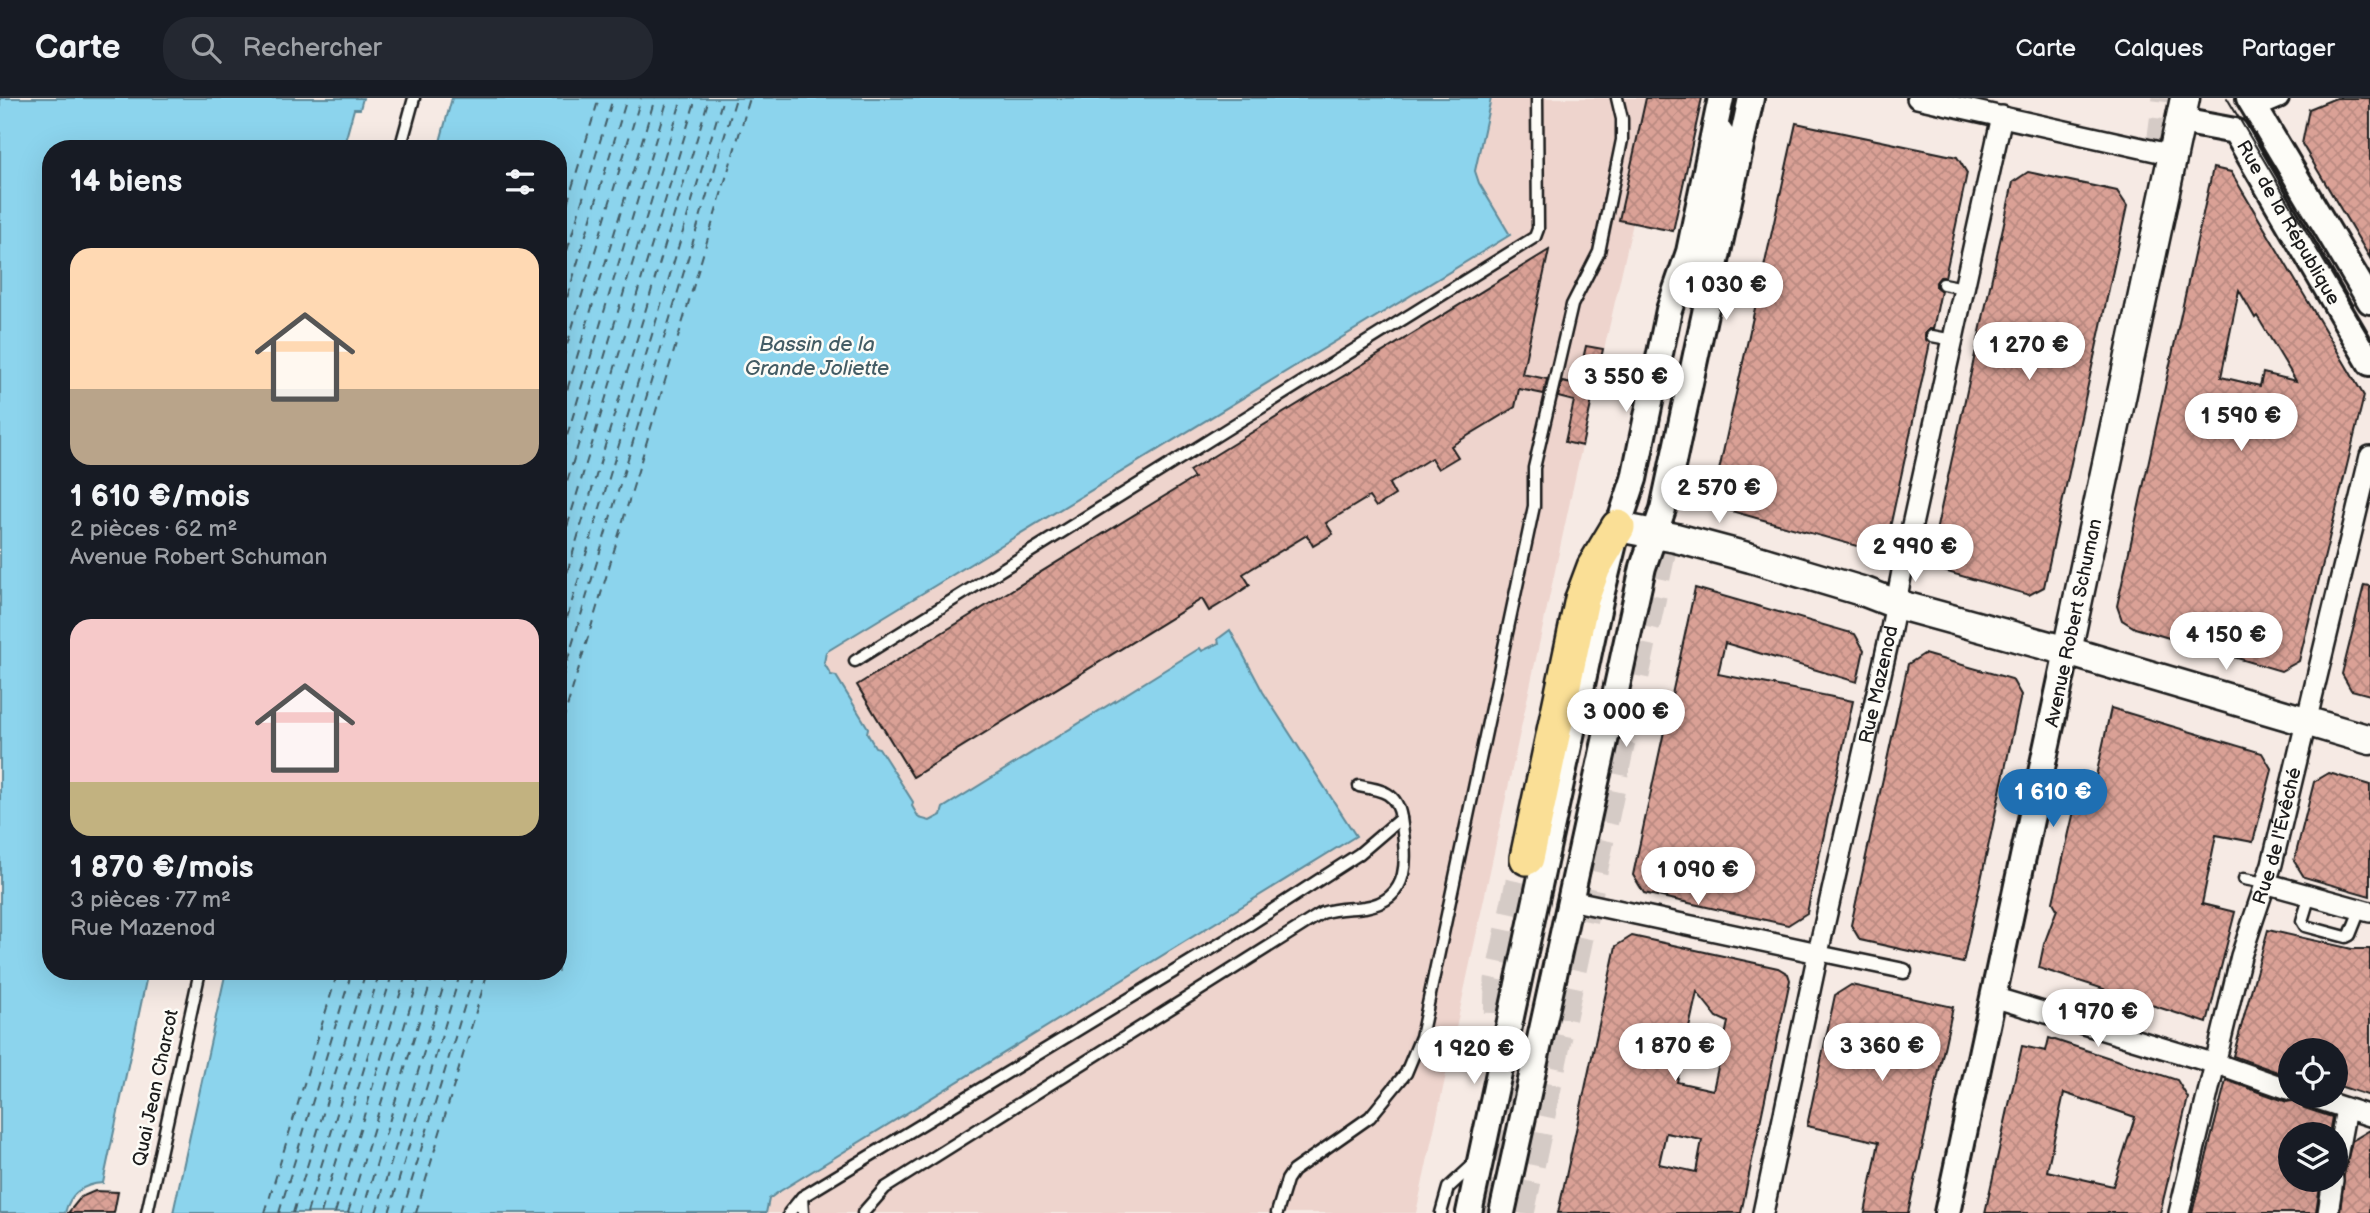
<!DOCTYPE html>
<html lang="fr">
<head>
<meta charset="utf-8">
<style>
  :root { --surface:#171b24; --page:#242831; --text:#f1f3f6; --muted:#9ea1a6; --line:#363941; --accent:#1f6fb2 }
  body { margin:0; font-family:"Balsamiq Sans",sans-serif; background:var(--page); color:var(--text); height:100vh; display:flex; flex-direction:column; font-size:26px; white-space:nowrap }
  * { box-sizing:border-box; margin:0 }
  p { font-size:23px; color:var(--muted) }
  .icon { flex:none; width:38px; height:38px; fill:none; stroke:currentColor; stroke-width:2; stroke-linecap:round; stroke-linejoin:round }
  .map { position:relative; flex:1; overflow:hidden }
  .sheet { position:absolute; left:42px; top:42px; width:525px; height:840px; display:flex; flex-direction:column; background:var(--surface); border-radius:28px; box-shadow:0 7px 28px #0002 }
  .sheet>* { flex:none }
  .controls { position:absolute; left:2278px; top:940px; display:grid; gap:14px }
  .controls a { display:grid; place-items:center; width:70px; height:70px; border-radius:50%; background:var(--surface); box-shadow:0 7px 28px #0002; font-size:35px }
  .price { position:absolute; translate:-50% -60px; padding:0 16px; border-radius:24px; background:#fff; color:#222; font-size:23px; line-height:46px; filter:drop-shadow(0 2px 4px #0008) }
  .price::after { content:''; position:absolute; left:50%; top:42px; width:21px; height:16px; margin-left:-10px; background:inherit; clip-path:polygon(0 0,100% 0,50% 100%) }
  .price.active { background:var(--accent); color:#fff }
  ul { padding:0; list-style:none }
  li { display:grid; align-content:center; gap:14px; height:371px; padding:0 28px }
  li span { display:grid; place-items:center; height:217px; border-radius:21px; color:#555 }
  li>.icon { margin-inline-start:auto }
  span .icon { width:126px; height:126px; fill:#fffc; stroke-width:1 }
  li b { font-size:30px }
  h2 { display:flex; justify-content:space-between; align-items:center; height:84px; padding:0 28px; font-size:30px }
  header { display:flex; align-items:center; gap:42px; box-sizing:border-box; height:98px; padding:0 35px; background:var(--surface); border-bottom:2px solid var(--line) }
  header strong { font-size:33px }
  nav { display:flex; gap:38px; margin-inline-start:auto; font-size:24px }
  .search { width:490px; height:63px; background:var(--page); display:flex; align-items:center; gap:18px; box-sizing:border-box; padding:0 24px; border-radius:28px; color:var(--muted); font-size:26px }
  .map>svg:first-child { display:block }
</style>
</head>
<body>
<header>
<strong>Carte</strong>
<div class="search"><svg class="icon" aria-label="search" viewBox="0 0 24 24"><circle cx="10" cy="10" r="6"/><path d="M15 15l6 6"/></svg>Rechercher</div>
<nav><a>Carte</a><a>Calques</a><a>Partager</a></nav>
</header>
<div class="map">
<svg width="2370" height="1115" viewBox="0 0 2370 1115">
  <defs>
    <pattern id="building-cross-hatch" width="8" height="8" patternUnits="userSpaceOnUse" patternTransform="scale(1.75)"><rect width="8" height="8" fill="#daa196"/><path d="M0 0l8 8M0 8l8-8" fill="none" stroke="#ba8a81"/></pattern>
  </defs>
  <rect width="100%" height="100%" fill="#f6eae4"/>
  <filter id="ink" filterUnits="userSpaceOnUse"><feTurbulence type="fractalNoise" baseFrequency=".0143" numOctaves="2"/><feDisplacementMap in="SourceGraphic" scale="14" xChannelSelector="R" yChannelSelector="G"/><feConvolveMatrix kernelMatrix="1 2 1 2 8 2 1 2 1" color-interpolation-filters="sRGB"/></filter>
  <g filter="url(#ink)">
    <polygon fill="#eed4cd" points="1491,0 1702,0 1673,133 1633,125 1582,348 1416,1115 766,1115 769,1101 777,1095 1356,738 1263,594 1230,533 1219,545 1202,553 1200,551 943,710 941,717 930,723 919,720 912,708 913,704 879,650 876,650 866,635 868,630 836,578 831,577 824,565 826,554 1509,137 1479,85 1475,73"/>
    <g fill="#8cd4ed" stroke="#5f8a99" stroke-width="2">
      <path d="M 0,0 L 363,0 L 360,11 L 354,11 L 343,51 L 51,51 L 51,873 L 148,873 L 103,1085 C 84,1086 70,1095 65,1115 L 0,1115 Z"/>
      <polygon points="452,0 1491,0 1475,73 1479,85 1510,137 826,554 824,565 831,577 836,578 868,630 867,635 875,649 879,650 913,704 912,708 919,720 930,723 941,717 943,710 1200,550 1202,553 1219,545 1218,541 1230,532 1263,594 1356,738 777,1095 769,1101 766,1115 173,1115 226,873 558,873 558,51 438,51"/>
    </g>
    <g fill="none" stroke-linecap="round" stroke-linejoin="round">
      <g stroke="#435c65" stroke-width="2" stroke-dasharray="9 7" stroke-linecap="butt">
        <polyline points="558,136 599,0"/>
        <polyline points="558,183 613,0"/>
        <polyline points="558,230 627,0"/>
        <polyline points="558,277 641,0"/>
        <polyline points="558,322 655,0"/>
        <polyline points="558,368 668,0"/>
        <polyline points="558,414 682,0"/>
        <polyline points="558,459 696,0"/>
        <polyline points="558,505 709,0"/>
        <polyline points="558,550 723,0"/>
        <polyline points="558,594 736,0"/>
        <polyline points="558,639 750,0"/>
        <polyline points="265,1115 338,873"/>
        <polyline points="279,1115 352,873"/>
        <polyline points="293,1115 366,873"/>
        <polyline points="307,1115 380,873"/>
        <polyline points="321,1115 393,873"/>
        <polyline points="335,1115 407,873"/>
        <polyline points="348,1115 421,873"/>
        <polyline points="362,1115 434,873"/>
        <polyline points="376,1115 448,873"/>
        <polyline points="389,1115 461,873"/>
        <polyline points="402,1115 475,873"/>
        <polyline points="416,1115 488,873"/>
      </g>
    </g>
    <g fill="url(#building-cross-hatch)" stroke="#1c1c1c" stroke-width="2" fill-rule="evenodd">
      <polygon points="1646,0 1702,0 1673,133 1619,122"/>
      <polygon points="2336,0 2370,0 2370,160 2302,46 2309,11"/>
      <polygon points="1796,25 1957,59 1967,75 1945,179 1940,179 1936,184 1936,189 1941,193 1933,231 1929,231 1925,236 1925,241 1930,245 1887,443 1871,452 1724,411 1714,395"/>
      <path d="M 2213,70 L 2231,74 L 2364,298 L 2299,563 L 2281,573 L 2135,530 L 2122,522 L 2117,508 ZM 2239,192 L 2255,220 L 2257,218 L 2296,283 L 2263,275 L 2260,288 L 2221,279 Z"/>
      <polygon points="2028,74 2117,93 2127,108 2044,489 2029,497 1940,472 1931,456 2013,84"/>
      <polygon points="1549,152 1522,276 1547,281 1544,296 1519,291 1515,309 1451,348 1458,359 1438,371 1431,360 1389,386 1395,397 1376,409 1369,399 1326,425 1333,436 1313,448 1307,437 1243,476 1250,487 1232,499 1209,513 1202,501 913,679 857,587 1194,380 1189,373"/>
      <polygon points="1586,248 1603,251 1582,348 1565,344 1574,303 1558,299 1562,284 1577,287"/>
      <polygon points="2364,487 2370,488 2370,597 2351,592 2342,576"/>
      <polygon points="1695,490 1855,536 1864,552 1857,584 1725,545 1718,576 1853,603 1807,815 1788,827 1644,795 1633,777"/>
      <polygon points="1924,556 2012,581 2021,597 1963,865 1860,842 1851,827 1908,566"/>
      <polygon points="2111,610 2262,655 2272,672 2253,744 2216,737 2202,806 2235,814 2207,925 2142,904 2141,905 2127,902 2103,893 2104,891 2039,870 2044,846 2057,811 2053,804 2083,674 2096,678"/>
      <polygon points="2329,675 2370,687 2370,798 2304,779 2294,763 2314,684"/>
      <polygon points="2268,832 2352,851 2370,851 2370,998 2336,987 2336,952 2291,952 2291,979 2233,958"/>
      <path d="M 1632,838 L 1778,870 L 1788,876 L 1790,882 L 1741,1115 L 1558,1115 L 1616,848 ZM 1697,894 L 1717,919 L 1728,924 L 1713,992 L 1677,984 ZM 1666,1035 L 1702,1042 L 1696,1074 L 1659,1066 Z"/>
      <polygon points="1851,887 1953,909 1908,1115 1865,1115 1879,1044 1807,1028 1835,897"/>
      <path d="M 2049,940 L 2177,982 L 2188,1000 L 2160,1115 L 1985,1115 L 2022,948 L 2046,953 ZM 2064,995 L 2135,1019 L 2113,1088 L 2047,1073 Z"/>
      <polygon points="2226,982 2287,1004 2297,1002 2304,1010 2332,1019 2329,1036 2291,1036 2291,1082 2321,1082 2316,1115 2192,1115"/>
      <polygon points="2370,1032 2370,1115 2340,1115 2344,1077 2352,1043"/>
      <polygon points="95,1093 118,1094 114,1115 68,1115 81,1099"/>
    </g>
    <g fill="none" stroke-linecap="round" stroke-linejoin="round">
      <g stroke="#d5cbc6" stroke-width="33" stroke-dasharray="33 17" stroke-linecap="butt">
        <polyline points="2162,54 2169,0"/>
        <polyline points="1496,1115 1501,883 1527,760"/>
        <polyline points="1518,1115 1666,423"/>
      </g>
      <defs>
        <g id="service">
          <polyline points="400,51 414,0"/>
          <polyline points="1686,176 1700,171 1703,157 1729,35 1720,22"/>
          <polyline points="1943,186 1964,190"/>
          <polyline points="1932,238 1953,242"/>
          <polyline points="855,563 1535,139 1538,131 1537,0"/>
          <polyline points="2244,781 2265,785"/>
          <polyline points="2310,797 2302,823 2305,828 2346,839 2350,837 2360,812"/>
          <polyline points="802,1099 803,1115"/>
          <polyline points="147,1115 200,873"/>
          <path d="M 789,1115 L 802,1099 L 1226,842 L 1359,756 L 1401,720 C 1397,694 1382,692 1359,688"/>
          <path d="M 863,1115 L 885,1090 L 1322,815 C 1336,810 1350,811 1365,809 C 1414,801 1406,756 1401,720"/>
          <polyline points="1277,1115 1287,1082 1293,1073 1370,1019 1406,975 1421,939 1534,408 1534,370 1572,207 1599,154 1622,42 1622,21 1617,0"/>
          <polyline points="1441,1115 1448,1090 1473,1067"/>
        </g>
        <polyline id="pedestrian" points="1818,855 1904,873"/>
        <g id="minor">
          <polyline points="1917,0 2173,57"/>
          <polyline points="2255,10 2279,0"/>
          <polyline points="2265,785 2370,814"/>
          <polyline points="1570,802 1818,855"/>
          <polyline points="1993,899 2226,969 2291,992"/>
          <polyline points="2308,998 2370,1018"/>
          <polyline points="2336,1064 2346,1011"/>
          <path id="s1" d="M 1763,1115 L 1818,855 L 1890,536 L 1903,468 L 2002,18"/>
          <path id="s2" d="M 2179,1115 L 2241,858 L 2272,766 L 2370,358"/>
          <polyline points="2328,1115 2333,1082"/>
        </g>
        <g id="tertiary">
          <polyline points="2249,0 2370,203"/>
          <path id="s3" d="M 2181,23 L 2235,33 L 2370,265"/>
          <polyline points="1469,1115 1601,498 1618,429 1634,381 1669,212 1689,154 1721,0"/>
          <polyline points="1502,1115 1643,469 1663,411 1751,0"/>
          <polyline points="1947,1115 2067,553"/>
        </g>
        <g id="secondary">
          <polyline points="1618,429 1676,440 1751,460 1865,494 1896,506 2067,553 2370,642"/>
          <polyline points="2067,553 2185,0"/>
        </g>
        <polyline id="trunk" points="1527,760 1582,501 1594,469 1618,429"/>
      </defs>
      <use href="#service" stroke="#1c1c1c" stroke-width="15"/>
      <use href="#pedestrian" stroke="#1c1c1c" stroke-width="19"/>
      <use href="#minor" stroke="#1c1c1c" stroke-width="24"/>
      <use href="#tertiary" stroke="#1c1c1c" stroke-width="30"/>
      <use href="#secondary" stroke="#1c1c1c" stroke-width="33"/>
      <use href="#trunk" stroke="#1c1c1c" stroke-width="38"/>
      <use href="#service" stroke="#fdfcf7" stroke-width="10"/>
      <use href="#pedestrian" stroke="#fdfcf7" stroke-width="14"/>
      <use href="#minor" stroke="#fdfcf7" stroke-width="19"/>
      <use href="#tertiary" stroke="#fdfcf7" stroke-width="24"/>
      <use href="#secondary" stroke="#fdfcf7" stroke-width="28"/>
      <use href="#trunk" stroke="#fadf96" stroke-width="33"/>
      <polyline stroke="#1c1c1c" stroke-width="2" points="2227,0 2370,241"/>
    </g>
  </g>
  <g text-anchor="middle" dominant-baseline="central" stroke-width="5" stroke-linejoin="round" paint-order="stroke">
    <g font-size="19" fill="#1c1c1c" stroke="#fdfcf7">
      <text stroke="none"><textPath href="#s3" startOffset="161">Rue de la République</textPath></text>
      <text transform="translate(2074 525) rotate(-78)">Avenue Robert Schuman</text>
      <text stroke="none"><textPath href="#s1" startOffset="541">Rue Mazenod</textPath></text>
      <text stroke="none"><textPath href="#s2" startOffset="390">Rue de l'Évêché</textPath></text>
      <text transform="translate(156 990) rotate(-78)">Quai Jean Charcot</text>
    </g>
    <g font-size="21" font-style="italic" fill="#435c65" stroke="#fdfcf7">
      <text x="817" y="246">Bassin de la<tspan x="817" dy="24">Grande Joliette</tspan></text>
    </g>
  </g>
</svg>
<div class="controls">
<a><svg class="icon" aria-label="locate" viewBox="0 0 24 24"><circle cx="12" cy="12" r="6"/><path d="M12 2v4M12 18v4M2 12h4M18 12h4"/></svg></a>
<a><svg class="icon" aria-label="layers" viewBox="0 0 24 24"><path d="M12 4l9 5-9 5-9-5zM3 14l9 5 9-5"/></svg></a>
</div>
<b class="price" style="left:1726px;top:224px">1 030 €</b>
<b class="price" style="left:2029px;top:284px">1 270 €</b>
<b class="price" style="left:1626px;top:316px">3 550 €</b>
<b class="price" style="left:2241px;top:355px">1 590 €</b>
<b class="price" style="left:1719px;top:427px">2 570 €</b>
<b class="price" style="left:1915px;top:486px">2 990 €</b>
<b class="price" style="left:2226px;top:574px">4 150 €</b>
<b class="price" style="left:1626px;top:651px">3 000 €</b>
<b class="price active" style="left:2053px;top:731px">1 610 €</b>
<b class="price" style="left:1698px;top:809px">1 090 €</b>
<b class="price" style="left:2098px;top:951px">1 970 €</b>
<b class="price" style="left:1675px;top:985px">1 870 €</b>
<b class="price" style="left:1882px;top:985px">3 360 €</b>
<b class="price" style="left:1474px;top:988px">1 920 €</b>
<section class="sheet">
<h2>14 biens<svg class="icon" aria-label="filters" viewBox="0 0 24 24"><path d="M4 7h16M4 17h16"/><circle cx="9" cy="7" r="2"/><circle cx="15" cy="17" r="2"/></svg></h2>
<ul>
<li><span style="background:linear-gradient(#ffd9b3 65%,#b9a48a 0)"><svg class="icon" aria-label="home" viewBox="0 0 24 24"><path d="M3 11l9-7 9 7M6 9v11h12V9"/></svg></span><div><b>1 610 €/mois</b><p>2 pièces · 62 m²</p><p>Avenue Robert Schuman</p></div></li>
<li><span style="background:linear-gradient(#f6c9c9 75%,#c2b280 0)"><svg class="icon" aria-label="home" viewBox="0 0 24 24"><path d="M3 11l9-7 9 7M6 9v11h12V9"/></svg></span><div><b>1 870 €/mois</b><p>3 pièces · 77 m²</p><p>Rue Mazenod</p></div></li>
</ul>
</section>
</div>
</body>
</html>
